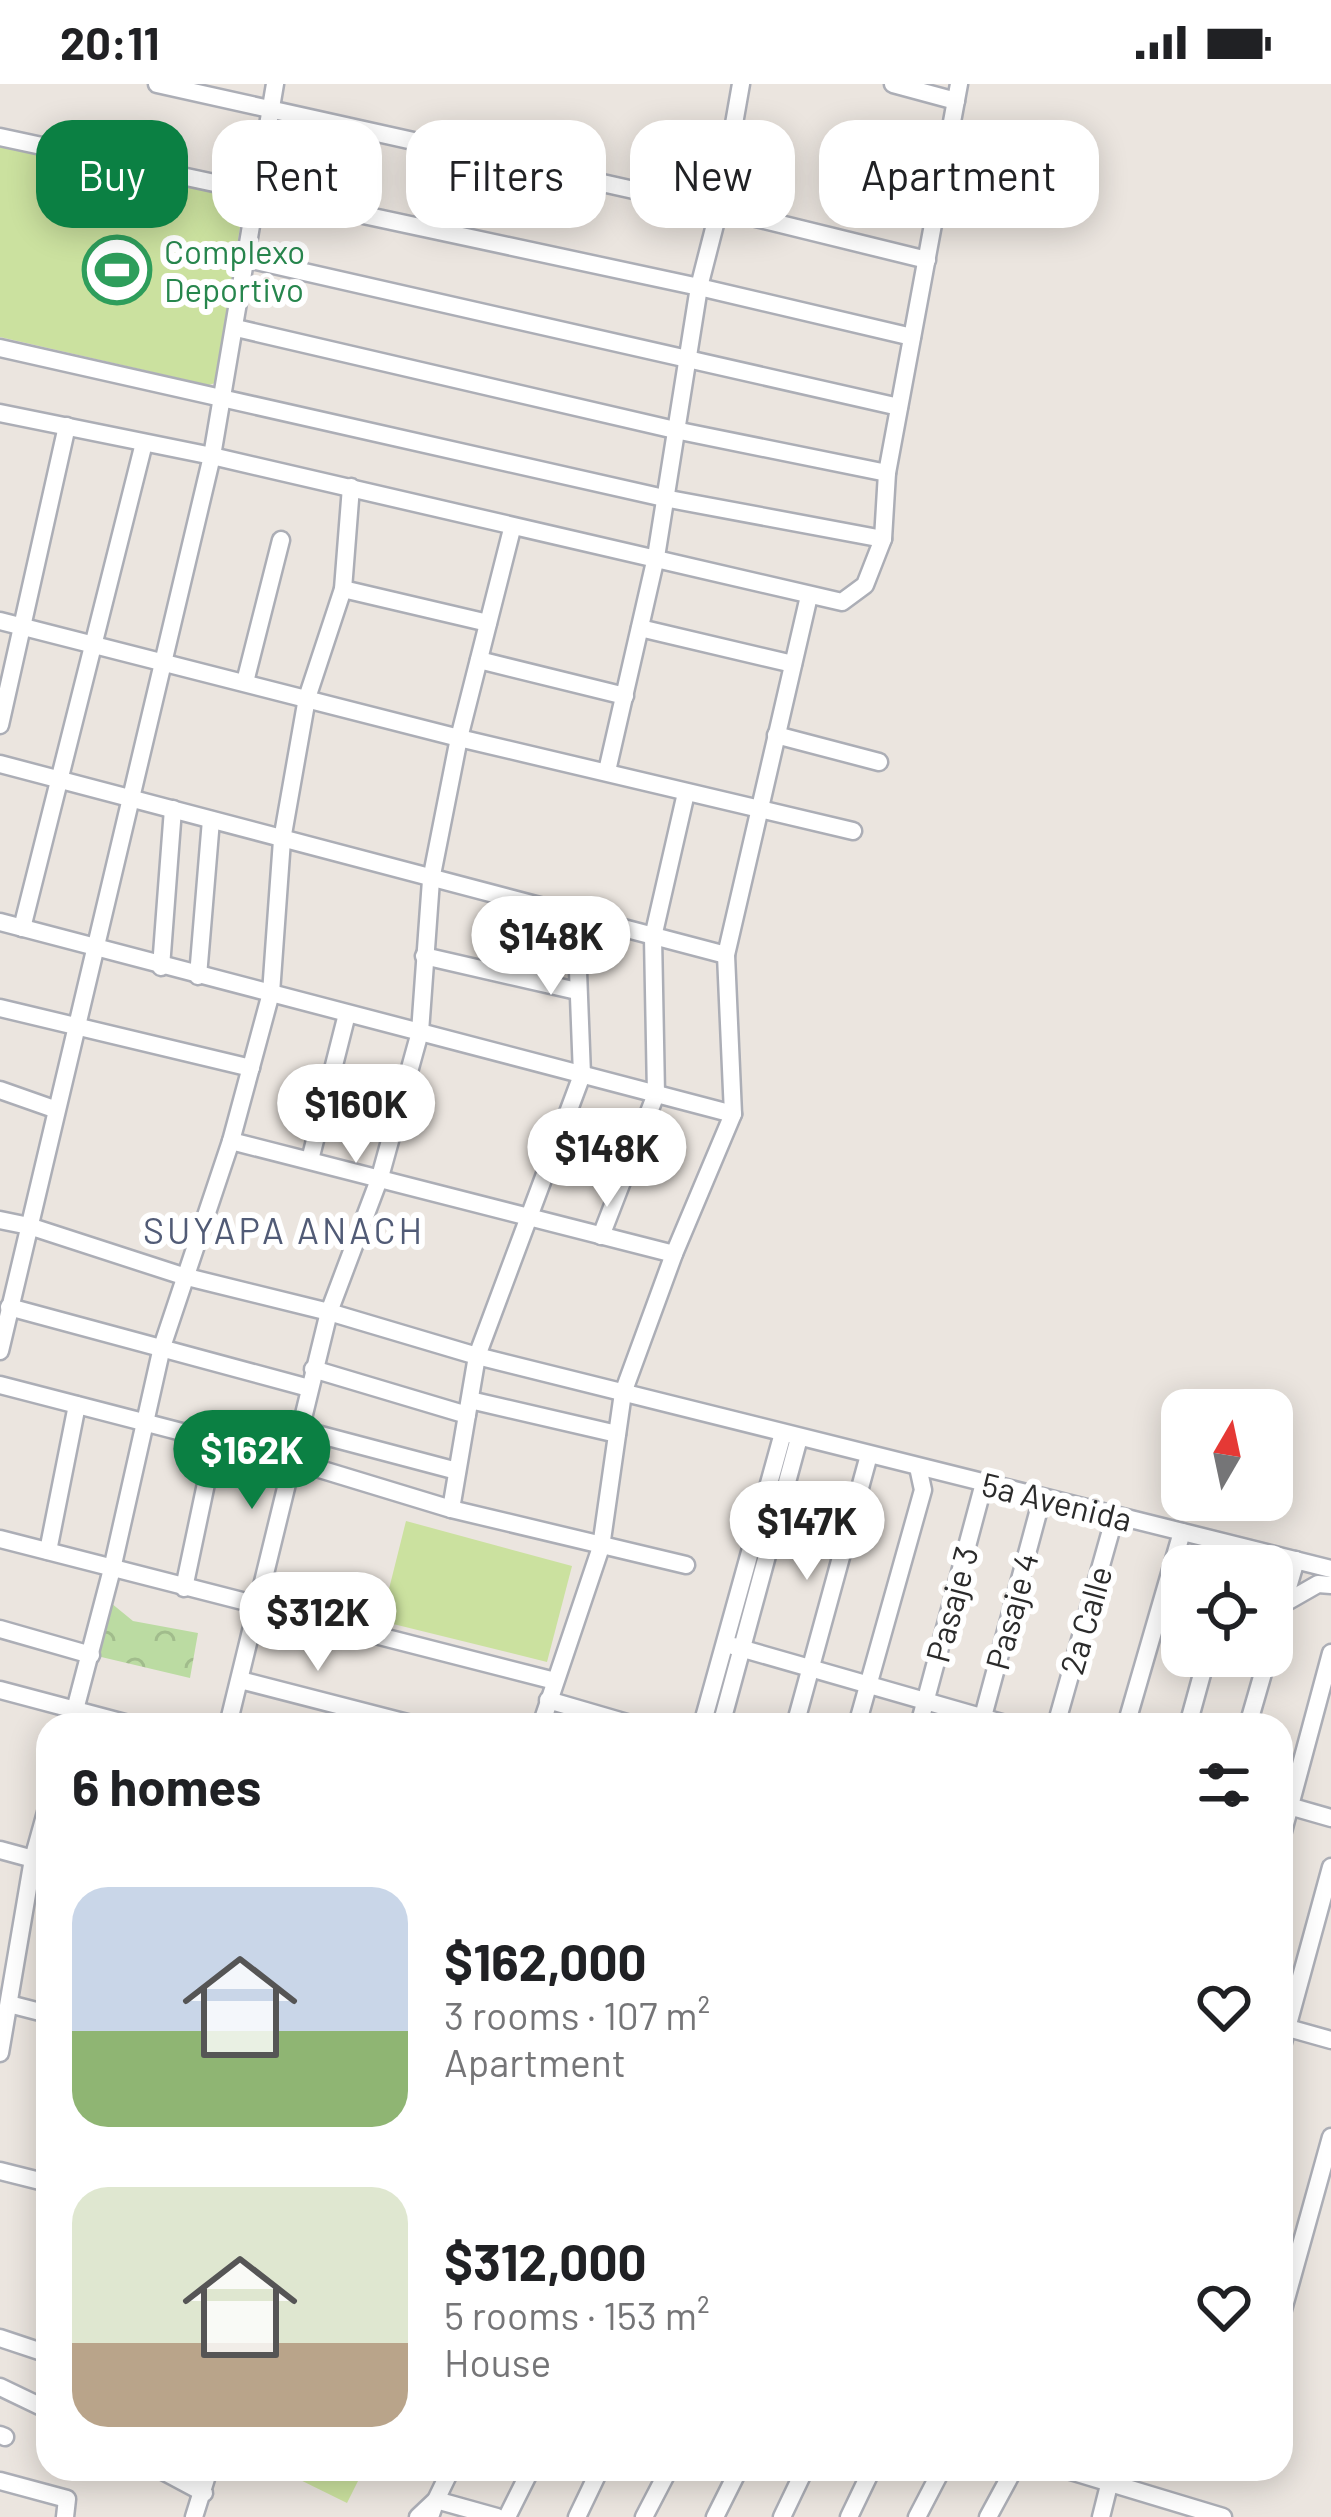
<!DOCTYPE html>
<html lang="en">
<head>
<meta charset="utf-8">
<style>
  :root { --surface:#fff; --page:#f6f6f6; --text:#202124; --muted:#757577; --accent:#0b8043 }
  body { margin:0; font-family:Barlow,sans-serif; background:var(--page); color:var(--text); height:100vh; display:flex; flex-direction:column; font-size:45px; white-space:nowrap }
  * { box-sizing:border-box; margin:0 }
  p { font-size:39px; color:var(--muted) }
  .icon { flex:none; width:66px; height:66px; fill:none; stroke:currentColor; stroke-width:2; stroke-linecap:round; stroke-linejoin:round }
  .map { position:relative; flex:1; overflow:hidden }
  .drawer { position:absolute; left:36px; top:1629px; width:1257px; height:768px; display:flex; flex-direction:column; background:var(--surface); border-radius:36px; box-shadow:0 6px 30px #0003 }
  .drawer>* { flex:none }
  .guide { position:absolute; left:36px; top:36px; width:1260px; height:108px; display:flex; gap:24px }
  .needle { width:78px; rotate:9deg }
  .controls { position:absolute; left:1161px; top:1305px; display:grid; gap:24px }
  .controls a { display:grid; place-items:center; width:132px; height:132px; border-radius:24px; background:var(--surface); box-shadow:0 6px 30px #0003; font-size:60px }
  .price { position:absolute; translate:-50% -102px; padding:0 27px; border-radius:42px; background:#fff; color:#222; font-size:39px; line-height:78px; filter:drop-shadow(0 3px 6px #0008) }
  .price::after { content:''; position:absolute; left:50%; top:72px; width:36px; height:27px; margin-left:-18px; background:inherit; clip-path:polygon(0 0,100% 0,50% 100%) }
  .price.current { background:var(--accent); color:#fff }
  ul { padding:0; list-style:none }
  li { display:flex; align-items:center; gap:36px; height:300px; padding:0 36px }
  li span { display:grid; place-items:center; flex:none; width:336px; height:240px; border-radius:36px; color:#555 }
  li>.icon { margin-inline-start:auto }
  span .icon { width:144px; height:144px; fill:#fffc; stroke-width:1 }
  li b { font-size:51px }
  h2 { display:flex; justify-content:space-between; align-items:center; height:144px; padding:0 36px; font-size:51px }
  .pill { padding:0 42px; border-radius:36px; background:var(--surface); box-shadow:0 6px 30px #0003; font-size:42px; line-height:108px }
  .pill.current { background:var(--accent); color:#fff }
  .status { display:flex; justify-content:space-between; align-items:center; height:84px; padding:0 60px; background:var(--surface); direction:ltr }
  .status svg { height:33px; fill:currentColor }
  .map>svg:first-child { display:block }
</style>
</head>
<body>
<div class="status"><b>20:11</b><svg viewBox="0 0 49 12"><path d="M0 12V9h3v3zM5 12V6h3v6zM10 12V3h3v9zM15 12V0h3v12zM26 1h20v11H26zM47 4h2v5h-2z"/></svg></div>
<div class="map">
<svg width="1331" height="2433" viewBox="0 0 1331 2433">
  <defs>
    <pattern id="forest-crowns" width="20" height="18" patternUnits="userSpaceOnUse" patternTransform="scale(3)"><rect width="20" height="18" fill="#bbdba2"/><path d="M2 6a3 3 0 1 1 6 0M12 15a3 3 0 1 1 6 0" fill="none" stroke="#a1bc8c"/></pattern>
  </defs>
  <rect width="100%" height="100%" fill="#ebe5df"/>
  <polygon fill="url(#forest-crowns)" points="111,1519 133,1537 198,1549 190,1594 97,1572"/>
  <g fill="#cbe19f">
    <polygon points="0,56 245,112 215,299 209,301 0,253"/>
    <polygon points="406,1437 572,1482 547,1578 381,1537"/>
    <polygon points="278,2385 364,2385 347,2419"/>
  </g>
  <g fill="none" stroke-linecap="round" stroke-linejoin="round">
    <defs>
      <g id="minor">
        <polyline points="157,0 719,125 927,176"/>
        <polyline points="893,0 956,17"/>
        <polyline points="0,53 699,203 912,253"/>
        <polyline points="247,175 899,323"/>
        <polyline points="236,244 675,346 887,389"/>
        <polyline points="0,264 664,414 883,455"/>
        <polyline points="0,329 212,372 842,518 865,501 883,455 887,389 959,0"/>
        <polyline points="343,505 488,539"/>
        <polyline points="0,537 459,654 853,747"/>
        <polyline points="640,544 793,580"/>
        <polyline points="479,576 625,612"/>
        <polyline points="245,598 281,456"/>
        <polyline points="0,641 67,342"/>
        <polyline points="776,651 879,678"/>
        <polyline points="0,680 726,871"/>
        <polyline points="607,687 656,473 699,203 719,125 741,0"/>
        <polyline points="0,838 733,1030"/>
        <polyline points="22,844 144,359"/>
        <polyline points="424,872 577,907"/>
        <polyline points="161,883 173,725"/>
        <polyline points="198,892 211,736"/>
        <polyline points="0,924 251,984"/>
        <polyline points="0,1006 54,1025"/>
        <polyline points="231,1057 674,1170"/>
        <polyline points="310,1076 347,930"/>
        <polyline points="0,1136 29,1142 183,1192 329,1228 477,1272 1331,1485"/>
        <polyline points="601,1152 656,1010 653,853 686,709"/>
        <polyline points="9,1223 309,1304"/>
        <polyline points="0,1267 212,372 275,0"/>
        <polyline points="313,1285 467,1331"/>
        <polyline points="0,1301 290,1376 451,1425 686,1481"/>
        <polyline points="470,1316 617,1350"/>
        <polyline points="298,1345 457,1387"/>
        <polyline points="451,1425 477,1272 582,991 576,835"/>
        <polyline points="0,1455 555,1597"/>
        <polyline points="48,1467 77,1321"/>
        <polyline points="184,1504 215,1357"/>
        <polyline points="1272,1513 1283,1520 1318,1500 1331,1501"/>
        <polyline points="0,1545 91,1571"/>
        <polyline points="1272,1558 1296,1476"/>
        <polyline points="733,1562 1009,1641"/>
        <polyline points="240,1596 415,1641"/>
        <polyline points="0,1606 132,1641"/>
        <polyline points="548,1616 634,1641"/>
        <polyline points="981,1640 1042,1414"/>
        <polyline points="71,1641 112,1485 162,1263 231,1057 271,909 282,756 307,614 343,505 351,403"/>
        <polyline points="228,1641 329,1228 380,1093 420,948 431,796 459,654 512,445"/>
        <polyline points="541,1641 601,1463 623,1309 674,1170 733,1030 726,871 809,512"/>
        <polyline points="702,1641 783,1349"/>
        <polyline points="721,1641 799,1354"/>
        <polyline points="795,1641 869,1371"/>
        <polyline points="857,1641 923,1406 918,1383"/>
        <polyline points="919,1641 984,1399"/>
        <polyline points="1056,1641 1115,1432"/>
        <polyline points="1126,1641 1182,1448"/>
        <polyline points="1188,1641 1207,1572"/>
        <polyline points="1248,1641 1268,1572"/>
        <polyline points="1282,1720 1331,1734"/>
        <polyline points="1281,1755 1331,1569"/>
        <polyline points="0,1766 48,1779"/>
        <polyline points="9,1920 48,1930"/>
        <polyline points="1281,1942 1331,1956"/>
        <polyline points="1281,1966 1331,1783"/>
        <polyline points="0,1969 33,1775 48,1721"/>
        <polyline points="0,2087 48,2099"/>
        <polyline points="1281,2233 1331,2053"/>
        <polyline points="0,2254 48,2270"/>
        <polyline points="0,2303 48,2326"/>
        <polyline points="0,2351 5,2353"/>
        <polyline points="159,2385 204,2409"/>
        <polyline points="1064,2385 1223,2433"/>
        <polyline points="0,2397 67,2415 65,2433"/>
        <polyline points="194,2433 209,2385"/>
        <polyline points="418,2433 436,2416 451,2385"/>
        <polyline points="430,2433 436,2416 497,2433"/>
        <polyline points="507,2433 531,2385"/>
        <polyline points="577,2433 600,2385"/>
        <polyline points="644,2433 669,2385"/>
        <polyline points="715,2433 739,2385"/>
        <polyline points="782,2433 805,2385"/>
        <polyline points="849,2433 872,2385"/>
        <polyline points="917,2433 942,2385"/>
        <polyline points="988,2433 1014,2385"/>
        <polyline points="1101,2433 1110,2397"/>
      </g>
    </defs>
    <use href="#minor" stroke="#acaeb6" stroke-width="21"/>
    <use href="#minor" stroke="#fff" stroke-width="16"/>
  </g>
  <defs>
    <symbol id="stadium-ring" viewBox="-11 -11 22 22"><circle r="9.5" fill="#fff" stroke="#2e9e5b" stroke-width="1.5"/><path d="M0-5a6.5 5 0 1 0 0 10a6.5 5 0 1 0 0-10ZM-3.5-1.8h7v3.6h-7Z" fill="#2e9e5b"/></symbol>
  </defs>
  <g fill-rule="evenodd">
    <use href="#stadium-ring" x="79" y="148" width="76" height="76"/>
  </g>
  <g text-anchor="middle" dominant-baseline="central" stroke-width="12" stroke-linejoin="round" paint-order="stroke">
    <g font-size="33" fill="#27864d" stroke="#fff" text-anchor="start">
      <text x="164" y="167">Complexo<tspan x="164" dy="38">Deportivo</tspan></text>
    </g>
    <g font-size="33" fill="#2b2b2b" stroke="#fff">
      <text transform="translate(1057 1417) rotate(14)">5a Avenida</text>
      <text transform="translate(951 1520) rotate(-75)">Pasaje 3</text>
      <text transform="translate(1011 1527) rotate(-75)">Pasaje 4</text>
      <text transform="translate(1085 1536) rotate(-74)">2a Calle</text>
    </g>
    <g font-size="36" letter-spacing="3" fill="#515b76" stroke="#fff">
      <text x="284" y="1145">SUYAPA ANACH</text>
    </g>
  </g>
</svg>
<div class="controls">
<a><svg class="needle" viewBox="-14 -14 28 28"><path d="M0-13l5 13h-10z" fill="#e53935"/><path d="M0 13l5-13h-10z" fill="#757577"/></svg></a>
<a><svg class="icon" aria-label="locate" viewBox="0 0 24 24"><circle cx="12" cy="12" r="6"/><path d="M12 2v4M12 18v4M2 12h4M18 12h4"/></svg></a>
</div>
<b class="price" style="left:551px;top:914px">$148K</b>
<b class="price" style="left:356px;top:1082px">$160K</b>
<b class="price" style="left:607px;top:1126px">$148K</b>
<b class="price current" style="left:252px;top:1428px">$162K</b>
<b class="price" style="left:807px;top:1499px">$147K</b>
<b class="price" style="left:318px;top:1590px">$312K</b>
<div class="guide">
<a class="pill current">Buy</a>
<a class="pill">Rent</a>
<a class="pill">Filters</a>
<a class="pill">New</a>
<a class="pill">Apartment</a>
</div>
<section class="drawer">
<h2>6 homes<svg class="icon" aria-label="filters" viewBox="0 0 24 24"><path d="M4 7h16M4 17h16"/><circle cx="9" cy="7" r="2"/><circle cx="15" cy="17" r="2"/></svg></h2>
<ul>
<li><span style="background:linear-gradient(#c9d6e8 60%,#8fb573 0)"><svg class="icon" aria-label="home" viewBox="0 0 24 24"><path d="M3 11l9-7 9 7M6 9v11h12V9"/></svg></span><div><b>$162,000</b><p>3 rooms · 107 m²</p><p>Apartment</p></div><svg class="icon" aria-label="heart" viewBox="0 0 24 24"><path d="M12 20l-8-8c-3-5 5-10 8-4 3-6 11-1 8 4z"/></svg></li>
<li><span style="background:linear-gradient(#dfe7d0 65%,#b9a48a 0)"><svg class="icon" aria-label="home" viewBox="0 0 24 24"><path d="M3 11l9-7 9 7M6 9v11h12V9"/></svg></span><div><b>$312,000</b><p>5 rooms · 153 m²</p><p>House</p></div><svg class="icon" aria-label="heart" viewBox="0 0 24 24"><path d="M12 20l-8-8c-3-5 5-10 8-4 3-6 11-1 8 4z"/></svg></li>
</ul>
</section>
</div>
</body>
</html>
